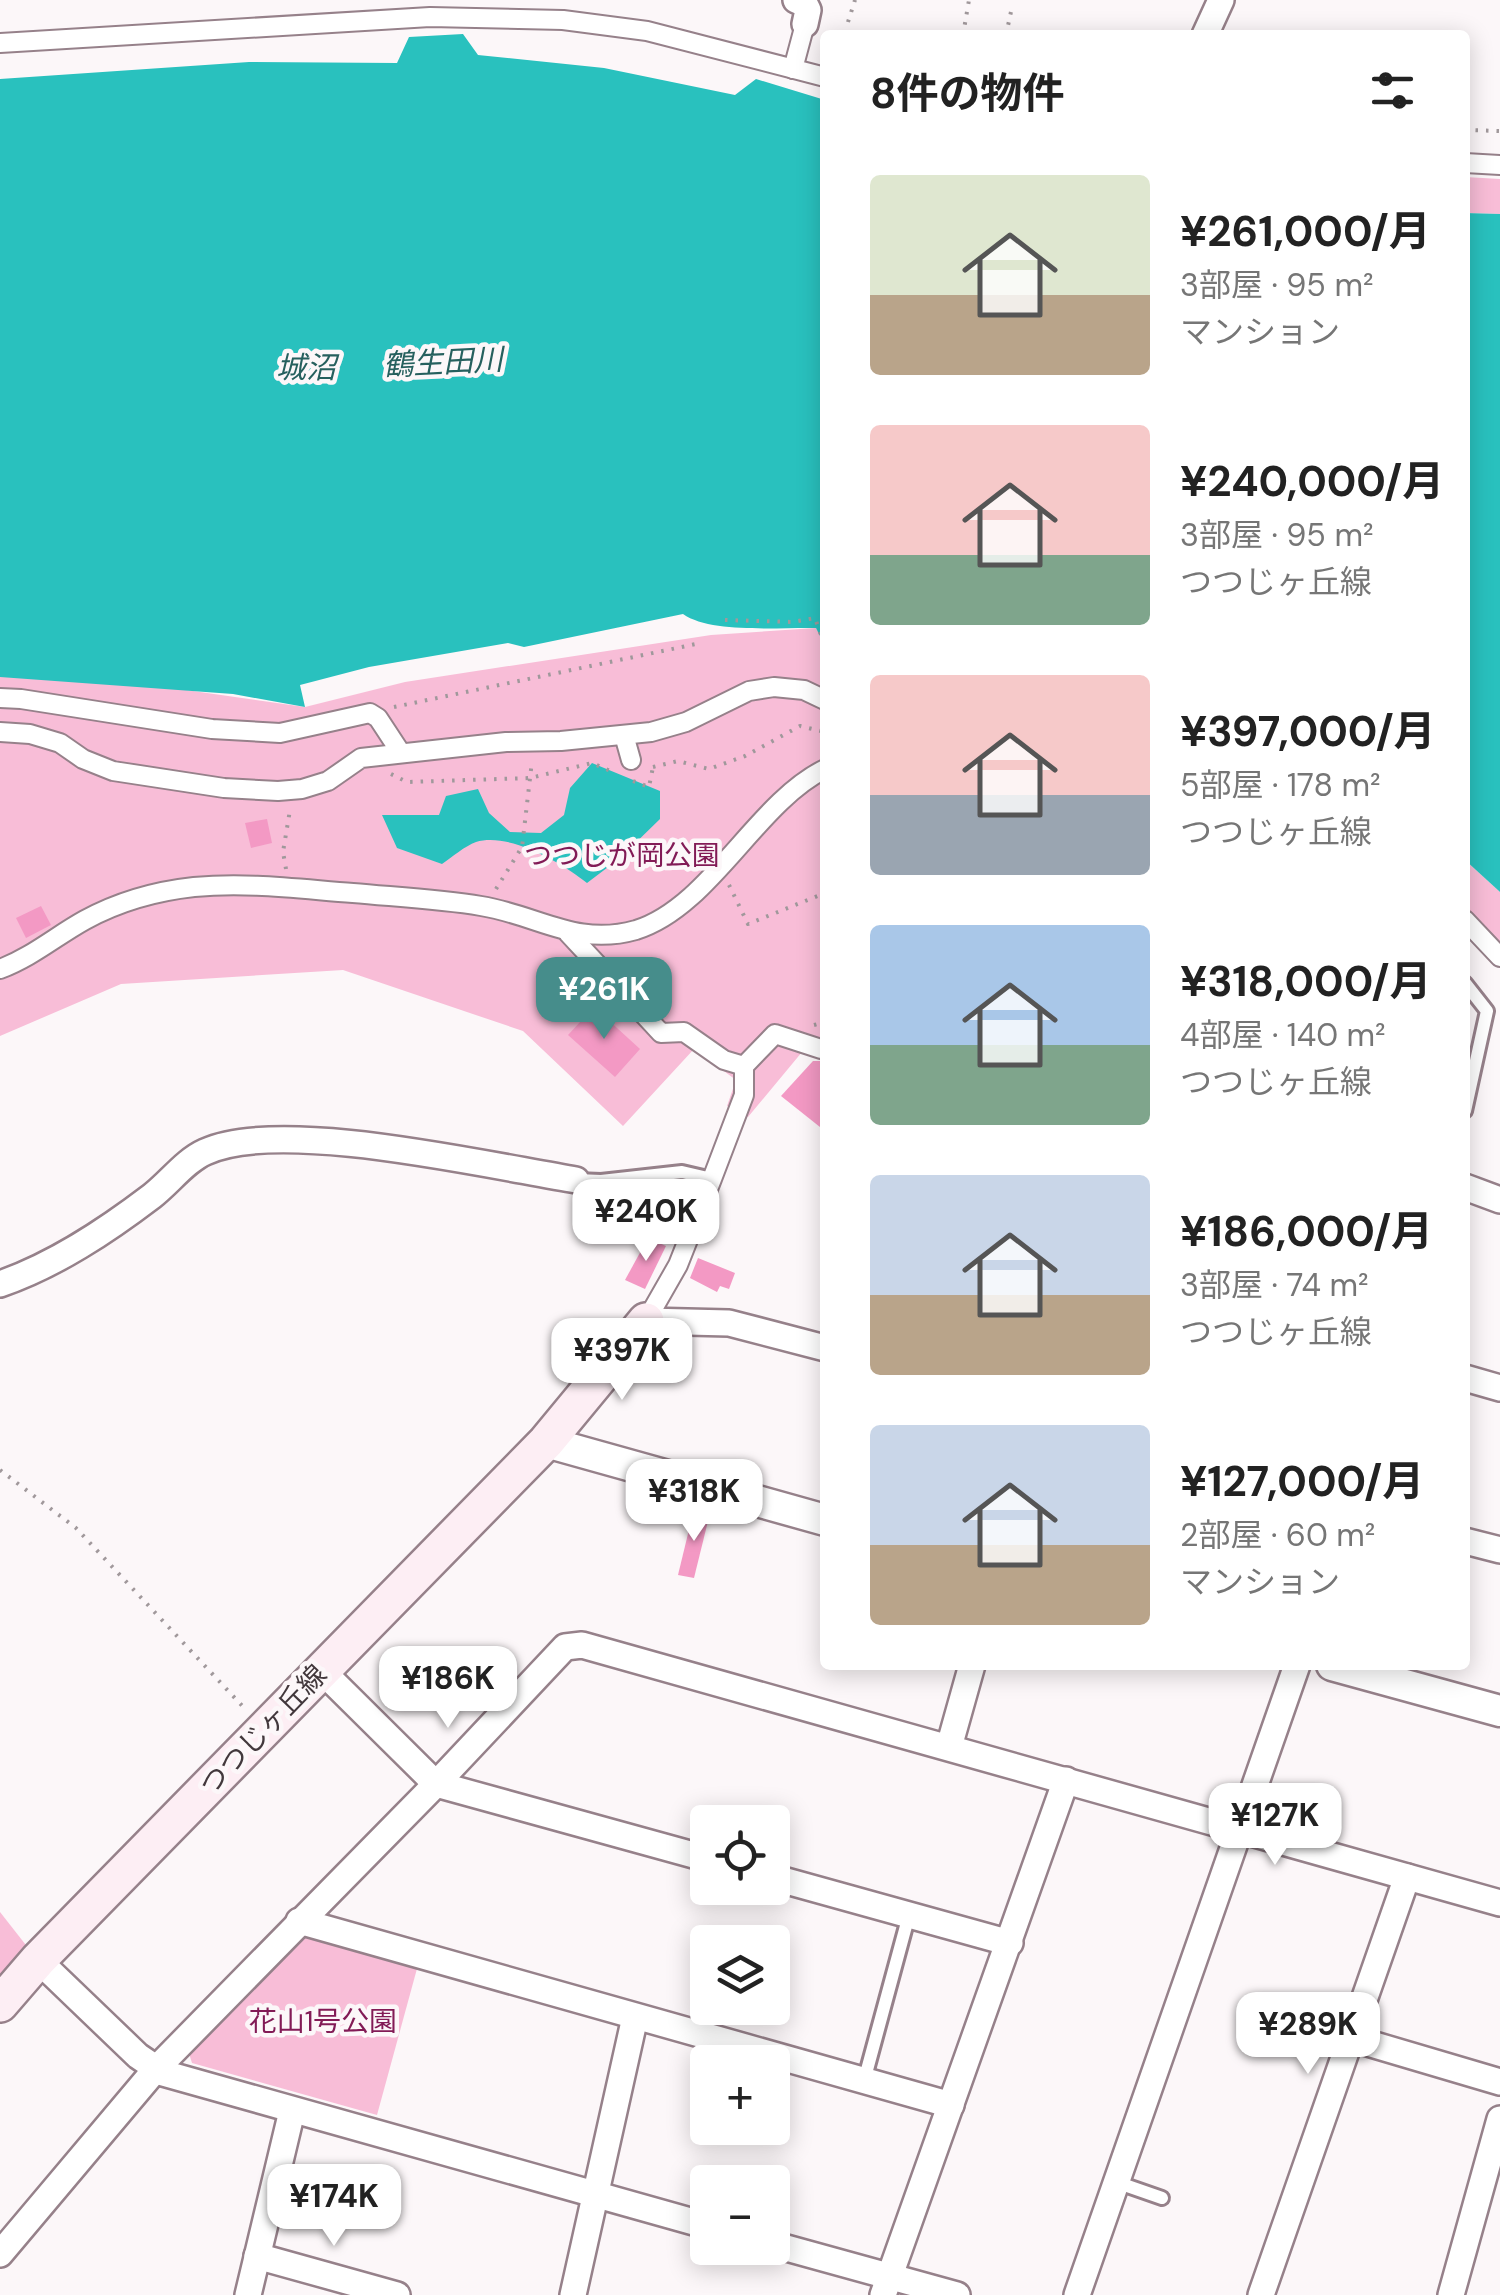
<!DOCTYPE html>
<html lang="ja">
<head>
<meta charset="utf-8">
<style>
  :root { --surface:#fff; --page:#f2f2f2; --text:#222; --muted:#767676; --accent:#468d8b }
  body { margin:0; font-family:"DM Sans","Noto Sans JP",sans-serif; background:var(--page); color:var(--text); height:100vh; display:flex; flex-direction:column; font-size:38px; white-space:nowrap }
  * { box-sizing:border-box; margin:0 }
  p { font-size:32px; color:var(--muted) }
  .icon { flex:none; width:55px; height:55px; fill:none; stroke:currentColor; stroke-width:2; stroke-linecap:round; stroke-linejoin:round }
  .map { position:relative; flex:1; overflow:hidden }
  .details { position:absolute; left:820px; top:30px; width:650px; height:1640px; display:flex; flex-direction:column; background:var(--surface); border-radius:10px; box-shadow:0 5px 25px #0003 }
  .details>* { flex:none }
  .fabs { position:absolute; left:690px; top:1805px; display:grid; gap:20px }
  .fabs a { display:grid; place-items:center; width:100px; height:100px; border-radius:10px; background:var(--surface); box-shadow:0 5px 25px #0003; font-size:50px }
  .price { position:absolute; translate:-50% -85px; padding:0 22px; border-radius:20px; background:#fff; color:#222; font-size:32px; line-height:65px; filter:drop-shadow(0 2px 5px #0008) }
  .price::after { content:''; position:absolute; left:50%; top:60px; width:30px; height:22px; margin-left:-15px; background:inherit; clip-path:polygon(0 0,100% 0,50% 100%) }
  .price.active { background:var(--accent); color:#fff }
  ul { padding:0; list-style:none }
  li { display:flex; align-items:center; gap:30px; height:250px; padding:0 50px }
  li span { display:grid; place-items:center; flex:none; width:280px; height:200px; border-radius:10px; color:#555 }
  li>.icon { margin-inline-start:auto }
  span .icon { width:120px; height:120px; fill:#fffc; stroke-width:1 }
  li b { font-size:42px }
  h2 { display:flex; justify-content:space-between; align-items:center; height:120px; padding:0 50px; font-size:42px }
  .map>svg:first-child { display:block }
</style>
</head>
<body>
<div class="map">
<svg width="1500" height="2295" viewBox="0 0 1500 2295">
  <rect width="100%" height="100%" fill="#fcf7f9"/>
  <g fill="#f8bdd7">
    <polygon points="1465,177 1500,179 1500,214 1465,213"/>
    <polygon points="816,628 825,642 825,1047 807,1046 748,1117 727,1106 736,1080 694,1049 623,1126 523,1031 343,970 121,984 0,1036 0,677 39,669 305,707 405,682 711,635"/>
    <polygon points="1465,860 1500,892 1500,944 1465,906"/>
    <polygon points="0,1912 29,1949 0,1979"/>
    <polygon points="308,1935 418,1965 377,2115 192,2063 188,2050 297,1938"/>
  </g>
  <g fill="#29c1be">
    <path d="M 463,34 L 478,55 L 604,68 L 735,95 L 756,79 L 825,100 L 825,646 L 816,628 C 781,627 711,634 683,614 L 524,647 L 508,643 L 369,667 L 300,685 L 305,707 L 233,694 L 0,677 L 0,79 L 249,62 L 397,63 L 409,37 Z"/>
    <polygon points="1465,213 1500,214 1500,892 1465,860"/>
    <path d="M 592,763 L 660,791 L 660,819 L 620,858 L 587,883 C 562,863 510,832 476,842 C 465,846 452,857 442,864 L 397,848 L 382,815 L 439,815 L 446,796 L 478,789 L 489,813 L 510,832 L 541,833 L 564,815 L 570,788 Z"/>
  </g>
  <g fill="#f399c4">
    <polygon points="267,819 272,843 251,848 245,823"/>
    <polygon points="41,906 51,925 26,938 16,918"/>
    <polygon points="594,1007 640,1049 615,1077 568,1035"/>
    <polygon points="813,1061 825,1061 825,1131 781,1096"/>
    <polygon points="648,1238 666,1246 645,1289 625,1280"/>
    <polygon points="698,1258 735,1273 729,1289 720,1286 717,1292 690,1278"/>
    <polygon points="694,1509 710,1513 694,1578 678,1575"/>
  </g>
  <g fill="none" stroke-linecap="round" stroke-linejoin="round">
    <defs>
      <g id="service">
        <polyline points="1465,983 1487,1011 1465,1111"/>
        <polyline points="576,1180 601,1181 682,1172 712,1179"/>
        <polyline points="864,2081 909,1915"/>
        <polyline points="1116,2182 1162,2198"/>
      </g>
      <g id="pedestrian">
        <polyline points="0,43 430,17 563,20 647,31 825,77"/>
        <polyline points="793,69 805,24"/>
        <polyline points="1465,163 1500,165"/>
        <polyline points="0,698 21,699 212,729 280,733 370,713 378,718 401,753"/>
        <polyline points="0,732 30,734 60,743 83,759 113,771 224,788 278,791 302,789 328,781 361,758 506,742 561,741 651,732 686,722 749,691 774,687 804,690 825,700"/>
        <polyline points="624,735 631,760"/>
        <polyline points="1465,920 1500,957"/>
        <polyline points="568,933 661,1033 684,1032 724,1060 744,1066"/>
        <path d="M 0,969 C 32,957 56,936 85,920 C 118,902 157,891 194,887 C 248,882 299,889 353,893 C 396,897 439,899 481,906 C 538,915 576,947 636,930 C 710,907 756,803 825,769"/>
        <polyline points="646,1321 678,1265 712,1179 744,1095 744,1066 775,1034 821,1049"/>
      </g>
      <g id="minor">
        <polyline points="796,0 805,4 808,10 805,24"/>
        <polyline points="1205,35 1221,0"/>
        <polyline points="1465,1187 1500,1200"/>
        <path d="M 0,1284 C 55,1265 106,1231 152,1196 C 170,1182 185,1161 205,1152 C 279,1117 490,1166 576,1180"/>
        <polyline points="646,1321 729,1323 825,1348"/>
        <polyline points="1465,1378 1500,1388"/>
        <polyline points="1465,1541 1500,1550"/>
        <polyline points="321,1670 436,1784 708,1859"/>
        <polyline points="949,1747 972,1665"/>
        <polyline points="772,1877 1010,1943"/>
        <polyline points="299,1921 951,2105"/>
        <polyline points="38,1960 138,2056 163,2073 708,2226"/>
        <polyline points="1351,2038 1500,2082"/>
        <polyline points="772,2244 957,2295"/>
        <polyline points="0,2254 155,2070 436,1784 565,1647 582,1645 1500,1903"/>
        <polyline points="257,2256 397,2295"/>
        <polyline points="248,2295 292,2111"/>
        <polyline points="573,2295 635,2017"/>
        <polyline points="883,2295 1066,1780"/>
        <polyline points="1077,2295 1297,1665"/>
        <polyline points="1261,2295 1407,1877"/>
        <polyline points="1451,2295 1500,2119"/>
      </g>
      <g id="tertiary">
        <polyline points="546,1442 825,1520"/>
        <polyline points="1332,1665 1500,1711"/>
      </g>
      <polyline id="secondary" points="0,2004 38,1960 546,1442 646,1321"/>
    </defs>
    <use href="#service" stroke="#96818a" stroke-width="18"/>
    <use href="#pedestrian" stroke="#96818a" stroke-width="22"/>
    <use href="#minor" stroke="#96818a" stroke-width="30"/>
    <use href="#tertiary" stroke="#96818a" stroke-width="35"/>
    <use href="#secondary" stroke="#96818a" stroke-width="40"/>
    <g stroke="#a0989b" stroke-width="4" stroke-dasharray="2.5 8" stroke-linecap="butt">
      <polyline points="848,22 855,0"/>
      <polyline points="963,35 969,0"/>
      <polyline points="1006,35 1012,7"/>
      <polyline points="1465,130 1500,131"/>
      <polyline points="725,620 793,622 815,618 825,646"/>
      <polyline points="394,707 696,644"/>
      <polyline points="653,767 678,761 709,769 745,756 800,726 825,732"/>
      <polyline points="391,774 407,782 530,778 592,763 615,773"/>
      <polyline points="633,781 649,787 653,767 650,765"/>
      <polyline points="286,869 283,852 290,810"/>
      <polyline points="729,885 748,924 825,893"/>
      <polyline points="496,889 522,847 532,761"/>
      <polyline points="814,1025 825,1022"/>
      <polyline points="0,1470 76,1528 247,1711"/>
    </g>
    <use href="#service" stroke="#fff" stroke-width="12"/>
    <use href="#pedestrian" stroke="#fff" stroke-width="18"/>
    <use href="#minor" stroke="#fff" stroke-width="25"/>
    <use href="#tertiary" stroke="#fff" stroke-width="30"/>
    <use href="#secondary" stroke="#fdeef4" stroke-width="35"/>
  </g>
  <g text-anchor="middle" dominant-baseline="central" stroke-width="9" stroke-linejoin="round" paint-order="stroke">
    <g font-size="28" fill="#821b56" stroke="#fcf7f9">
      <text x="622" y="855">つつじが岡公園</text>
      <text x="323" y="2021">花山1号公園</text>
    </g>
    <g font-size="28" fill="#42383c" stroke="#fcf7f9">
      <text transform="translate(263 1730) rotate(-46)">つつじヶ丘線</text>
    </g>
    <g font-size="30" font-style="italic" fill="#26605e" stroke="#fcf7f9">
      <text transform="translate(443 362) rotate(-3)">鶴生田川</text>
      <text x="306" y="367">城沼</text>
    </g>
  </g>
</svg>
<div class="fabs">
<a><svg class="icon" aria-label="locate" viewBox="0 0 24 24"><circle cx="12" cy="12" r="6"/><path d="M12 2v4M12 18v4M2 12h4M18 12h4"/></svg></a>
<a><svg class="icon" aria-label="layers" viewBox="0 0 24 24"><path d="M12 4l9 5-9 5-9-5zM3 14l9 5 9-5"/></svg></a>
<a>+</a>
<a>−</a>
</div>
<b class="price active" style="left:604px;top:1042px">¥261K</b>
<b class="price" style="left:646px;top:1264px">¥240K</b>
<b class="price" style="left:622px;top:1403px">¥397K</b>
<b class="price" style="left:694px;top:1544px">¥318K</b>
<b class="price" style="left:448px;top:1731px">¥186K</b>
<b class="price" style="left:1275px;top:1868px">¥127K</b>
<b class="price" style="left:1308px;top:2077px">¥289K</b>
<b class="price" style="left:334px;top:2249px">¥174K</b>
<section class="details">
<h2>8件の物件<svg class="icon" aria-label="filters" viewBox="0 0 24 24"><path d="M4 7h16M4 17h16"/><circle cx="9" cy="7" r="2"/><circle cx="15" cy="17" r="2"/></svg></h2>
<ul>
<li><span style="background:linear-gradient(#dfe7d0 60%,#b9a48a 0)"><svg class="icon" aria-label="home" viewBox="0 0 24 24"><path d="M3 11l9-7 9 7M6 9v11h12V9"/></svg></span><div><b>¥261,000/月</b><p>3部屋 · 95 m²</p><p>マンション</p></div></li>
<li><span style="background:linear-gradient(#f6c9c9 65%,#7fa58c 0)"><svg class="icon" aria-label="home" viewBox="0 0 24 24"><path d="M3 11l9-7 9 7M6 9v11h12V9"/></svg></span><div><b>¥240,000/月</b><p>3部屋 · 95 m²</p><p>つつじヶ丘線</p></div></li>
<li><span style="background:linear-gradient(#f6c9c9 60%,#9aa5b1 0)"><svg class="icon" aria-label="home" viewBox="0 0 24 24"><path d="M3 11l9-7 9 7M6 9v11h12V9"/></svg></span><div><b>¥397,000/月</b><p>5部屋 · 178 m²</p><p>つつじヶ丘線</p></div></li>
<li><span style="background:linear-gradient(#a9c7e8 60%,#7fa58c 0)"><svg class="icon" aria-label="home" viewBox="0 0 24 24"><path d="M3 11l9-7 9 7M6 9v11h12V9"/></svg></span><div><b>¥318,000/月</b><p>4部屋 · 140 m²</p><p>つつじヶ丘線</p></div></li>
<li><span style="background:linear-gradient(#c9d6e8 60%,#b9a48a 0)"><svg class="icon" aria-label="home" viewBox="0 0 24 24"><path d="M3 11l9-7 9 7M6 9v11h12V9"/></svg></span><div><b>¥186,000/月</b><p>3部屋 · 74 m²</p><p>つつじヶ丘線</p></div></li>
<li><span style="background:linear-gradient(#c9d6e8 60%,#b9a48a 0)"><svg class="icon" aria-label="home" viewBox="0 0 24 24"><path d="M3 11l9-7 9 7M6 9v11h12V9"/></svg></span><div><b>¥127,000/月</b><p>2部屋 · 60 m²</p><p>マンション</p></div></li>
</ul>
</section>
</div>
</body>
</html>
